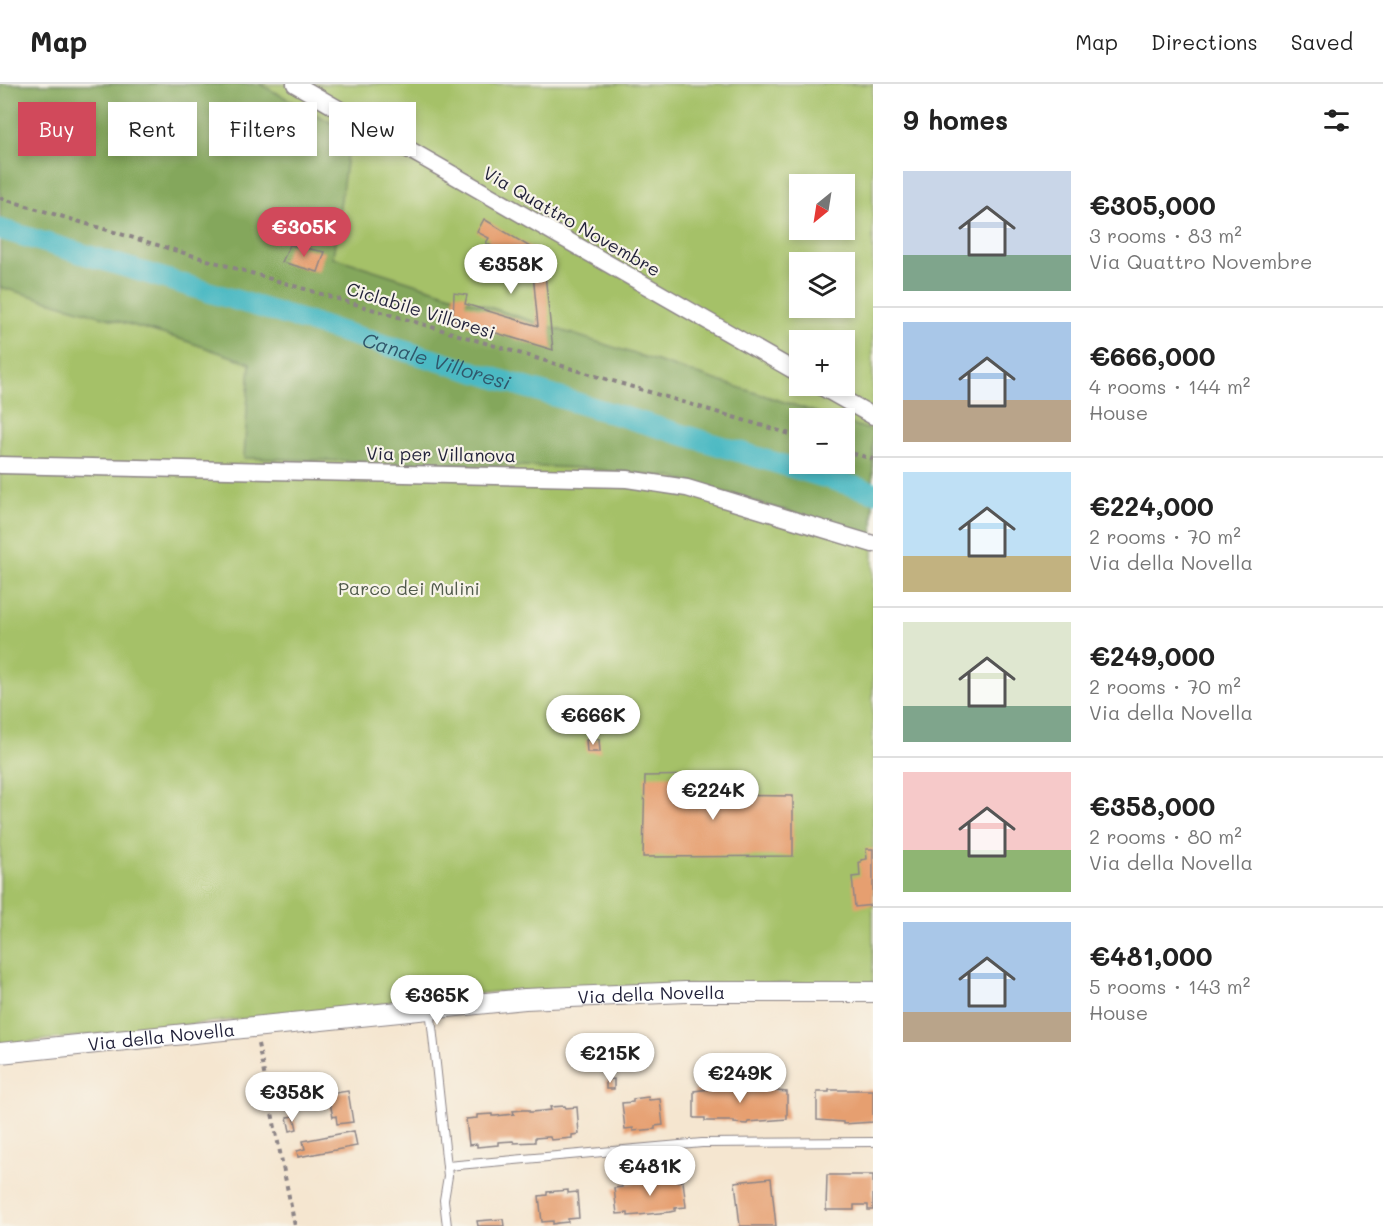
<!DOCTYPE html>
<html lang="en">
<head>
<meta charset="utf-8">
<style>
  :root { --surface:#fff; --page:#f2f2f2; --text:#222; --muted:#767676; --line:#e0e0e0; --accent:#d1495b }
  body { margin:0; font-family:Mali,sans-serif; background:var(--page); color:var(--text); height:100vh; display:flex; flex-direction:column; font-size:22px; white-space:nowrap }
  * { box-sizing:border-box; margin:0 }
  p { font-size:20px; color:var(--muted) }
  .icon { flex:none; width:33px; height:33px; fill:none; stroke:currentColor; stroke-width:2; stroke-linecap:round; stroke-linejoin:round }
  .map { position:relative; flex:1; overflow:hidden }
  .details { display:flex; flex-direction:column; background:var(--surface); width:510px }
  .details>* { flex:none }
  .hud { position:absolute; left:18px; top:18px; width:570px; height:54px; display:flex; gap:12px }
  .needle { width:39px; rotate:210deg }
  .fabs { position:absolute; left:789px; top:90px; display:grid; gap:12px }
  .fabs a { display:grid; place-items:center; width:66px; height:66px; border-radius:0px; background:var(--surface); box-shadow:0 3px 9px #0003; font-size:30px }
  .price { position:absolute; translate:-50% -51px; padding:0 14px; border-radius:21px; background:#fff; color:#222; font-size:20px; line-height:39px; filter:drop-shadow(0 2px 3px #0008) }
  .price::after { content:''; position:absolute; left:50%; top:36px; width:18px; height:14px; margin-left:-9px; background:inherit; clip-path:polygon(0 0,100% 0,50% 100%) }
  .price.active { background:var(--accent); color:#fff }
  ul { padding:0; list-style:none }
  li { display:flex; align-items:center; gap:18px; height:150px; padding:0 30px }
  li+li { border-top:2px solid var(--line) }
  li span { display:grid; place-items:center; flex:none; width:168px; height:120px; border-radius:0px; color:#555 }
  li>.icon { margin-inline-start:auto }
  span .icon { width:72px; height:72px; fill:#fffc; stroke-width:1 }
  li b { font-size:26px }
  h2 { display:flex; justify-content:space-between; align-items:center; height:72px; padding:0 30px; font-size:26px }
  .tag { padding:0 21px; border-radius:0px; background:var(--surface); box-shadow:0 3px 9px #0003; font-size:21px; line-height:54px }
  .tag.active { background:var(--accent); color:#fff }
  header { display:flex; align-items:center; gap:36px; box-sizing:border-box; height:84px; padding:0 30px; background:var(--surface); border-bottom:2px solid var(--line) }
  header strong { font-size:28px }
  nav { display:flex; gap:33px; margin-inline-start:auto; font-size:21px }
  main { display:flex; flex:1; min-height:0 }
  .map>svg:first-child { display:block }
</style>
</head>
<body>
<header>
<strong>Map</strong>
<nav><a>Map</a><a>Directions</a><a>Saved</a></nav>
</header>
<main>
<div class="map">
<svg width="873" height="1142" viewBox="0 0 873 1142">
  <rect width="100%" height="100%" fill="#f7f3e8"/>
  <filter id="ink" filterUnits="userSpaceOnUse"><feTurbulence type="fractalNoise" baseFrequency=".0167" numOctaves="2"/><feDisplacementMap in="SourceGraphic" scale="12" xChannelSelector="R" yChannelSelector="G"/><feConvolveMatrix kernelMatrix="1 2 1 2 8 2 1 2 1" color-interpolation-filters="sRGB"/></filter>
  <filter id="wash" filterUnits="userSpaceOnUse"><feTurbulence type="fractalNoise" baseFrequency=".008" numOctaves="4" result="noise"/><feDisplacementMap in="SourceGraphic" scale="24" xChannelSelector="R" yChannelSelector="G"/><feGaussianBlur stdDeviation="1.35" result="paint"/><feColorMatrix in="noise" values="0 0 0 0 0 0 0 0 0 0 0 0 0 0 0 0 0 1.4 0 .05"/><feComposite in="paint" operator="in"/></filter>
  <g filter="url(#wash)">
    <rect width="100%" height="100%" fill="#f5e6d0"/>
    <path fill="#a5c168" stroke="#647252" stroke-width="1.5" fill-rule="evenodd" d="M 0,0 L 873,0 L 873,899 L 741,900 L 495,908 L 0,961 ZM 800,100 L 844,100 L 844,146 L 800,146 ZM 800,178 L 844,178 L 844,224 L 800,224 ZM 800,256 L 844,256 L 844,302 L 800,302 ZM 800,334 L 844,334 L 844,380 L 800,380 Z"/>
    <polygon fill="#84a75c" stroke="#53644c" stroke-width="1.5" points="0,0 260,0 350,49 333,173 834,334 800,334 800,380 844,380 845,338 873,347 873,452 671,393 582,384 244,374 250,279 180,255 0,203"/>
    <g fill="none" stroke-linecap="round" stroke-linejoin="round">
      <path stroke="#4bb9c3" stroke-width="21" id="s1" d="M 0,145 L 873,408"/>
    </g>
    <g id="blocks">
      <g fill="#e69f6f">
        <polygon points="484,135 543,171 553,266 453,236 454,209 467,211 465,220 538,242 532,179 521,173 519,177 486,159 489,154 477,148"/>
        <polygon points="290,161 325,168 318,188 282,178"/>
        <polygon points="599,655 600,668 587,668 586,656"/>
        <polygon points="703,691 703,711 793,712 793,772 643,773 645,692"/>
        <polygon points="866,765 873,765 873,821 855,823 852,793 860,792 859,778 861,778 861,776 867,775"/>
        <polygon points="709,992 717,992 717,1005 776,1005 776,1007 787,1008 787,1035 748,1038 747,1040 734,1039 734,1037 705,1037 705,1034 694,1034 694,1007 709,1005"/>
        <polygon points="614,995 614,1005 606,1005 606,996"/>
        <polygon points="829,1006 873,1006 873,1038 843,1040 843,1038 817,1036 817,1008 829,1008"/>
        <polygon points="348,1007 353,1038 337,1040 336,1032 333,1033 328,1010"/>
        <polygon points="648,1013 649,1016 660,1015 663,1041 655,1042 655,1045 633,1047 633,1044 625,1045 622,1019 633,1018 633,1015"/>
        <polygon points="565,1022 566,1024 577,1023 579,1050 572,1051 572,1054 551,1056 550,1053 548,1053 535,1054 535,1058 514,1059 513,1057 498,1058 498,1061 477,1063 477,1060 469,1061 466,1035 477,1034 477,1031 492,1030 492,1032 495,1032 514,1030 513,1027 523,1026 529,1026 529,1028 532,1028 551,1026 550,1023"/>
        <polygon points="294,1032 297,1045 290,1047 287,1033"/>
        <polygon points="354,1047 357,1062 298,1073 297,1067 305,1065 303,1057"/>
        <polygon points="827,1091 873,1091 873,1126 868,1126 868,1121 854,1121 854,1126 826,1126"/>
        <polygon points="771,1094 776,1142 740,1142 735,1098"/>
        <polygon points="675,1095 675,1098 683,1097 686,1123 675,1124 675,1127 670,1128 628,1132 628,1129 617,1130 614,1104 622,1103 622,1100"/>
        <polygon points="568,1106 568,1109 577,1108 579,1134 568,1135 568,1138 558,1139 553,1140 553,1137 542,1138 539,1112 547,1111 547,1108"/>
        <polygon points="503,1135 504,1142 478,1142 477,1137"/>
      </g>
    </g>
  </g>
  <g filter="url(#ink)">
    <use href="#blocks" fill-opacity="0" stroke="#8c8486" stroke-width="1.5"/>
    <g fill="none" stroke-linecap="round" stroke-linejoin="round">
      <defs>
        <g id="service">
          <polyline points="430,924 448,1092 444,1116 447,1142"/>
          <polyline points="447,1082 702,1059 873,1058"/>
        </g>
        <g id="minor">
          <polyline points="295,0 800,290"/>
          <polyline points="820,302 873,332"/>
          <polyline points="0,381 627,395 687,404 873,460"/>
        </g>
        <g id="tertiary">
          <path id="s2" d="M 0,969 L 525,915 L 686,908 L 873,908"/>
        </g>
      </defs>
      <use href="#service" stroke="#8c8486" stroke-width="10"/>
      <use href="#minor" stroke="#8c8486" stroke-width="19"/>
      <use href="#tertiary" stroke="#8c8486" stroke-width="22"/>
      <g stroke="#8c8486" stroke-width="4" stroke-dasharray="4.5 4.5" stroke-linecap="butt">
        <polyline points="0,114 800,353"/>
        <polyline points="844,367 873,375"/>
        <polyline points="258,960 295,1142"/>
      </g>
      <use href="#service" stroke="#fff" stroke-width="8"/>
      <use href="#minor" stroke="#fff" stroke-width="16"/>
      <use href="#tertiary" stroke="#fff" stroke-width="20"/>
    </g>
  </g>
  <g text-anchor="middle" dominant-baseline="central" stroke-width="4.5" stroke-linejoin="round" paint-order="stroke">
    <g font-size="18" fill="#22223b" stroke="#f7f3e8">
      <text transform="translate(572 137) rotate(30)">Via Quattro Novembre</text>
      <text transform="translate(421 226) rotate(17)">Ciclabile Villoresi</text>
      <text transform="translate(441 370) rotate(1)">Via per Villanova</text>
      <text stroke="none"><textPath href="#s2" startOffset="654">Via della Novella</textPath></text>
      <text stroke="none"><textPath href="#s2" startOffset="162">Via della Novella</textPath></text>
    </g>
    <g font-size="18" fill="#505a4b" stroke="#f7f3e8">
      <text x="409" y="504">Parco dei Mulini</text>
    </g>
    <g font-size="20" font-style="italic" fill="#30576b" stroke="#f7f3e8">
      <text stroke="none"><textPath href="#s1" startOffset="456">Canale Villoresi</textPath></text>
    </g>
  </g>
</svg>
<div class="fabs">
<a><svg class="needle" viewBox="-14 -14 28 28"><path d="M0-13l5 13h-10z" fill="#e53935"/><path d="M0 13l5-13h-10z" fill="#767676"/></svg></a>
<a><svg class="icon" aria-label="layers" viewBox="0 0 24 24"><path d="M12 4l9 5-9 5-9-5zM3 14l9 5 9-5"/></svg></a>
<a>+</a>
<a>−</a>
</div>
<b class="price active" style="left:304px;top:174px">€305K</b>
<b class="price" style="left:511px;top:211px">€358K</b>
<b class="price" style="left:593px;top:662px">€666K</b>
<b class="price" style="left:713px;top:737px">€224K</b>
<b class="price" style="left:437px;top:942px">€365K</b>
<b class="price" style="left:610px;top:1000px">€215K</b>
<b class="price" style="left:740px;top:1020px">€249K</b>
<b class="price" style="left:292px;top:1039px">€358K</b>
<b class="price" style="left:650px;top:1113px">€481K</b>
<div class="hud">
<a class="tag active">Buy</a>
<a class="tag">Rent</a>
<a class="tag">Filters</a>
<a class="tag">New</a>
</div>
</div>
<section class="details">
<h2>9 homes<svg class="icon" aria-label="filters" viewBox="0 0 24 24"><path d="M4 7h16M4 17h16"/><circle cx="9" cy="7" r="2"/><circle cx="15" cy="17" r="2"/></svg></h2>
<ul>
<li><span style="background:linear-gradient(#c9d6e8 70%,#7fa58c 0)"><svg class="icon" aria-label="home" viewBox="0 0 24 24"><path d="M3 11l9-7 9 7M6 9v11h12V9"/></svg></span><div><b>€305,000</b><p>3 rooms · 83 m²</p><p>Via Quattro Novembre</p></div></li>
<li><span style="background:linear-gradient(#a9c7e8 65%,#b9a48a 0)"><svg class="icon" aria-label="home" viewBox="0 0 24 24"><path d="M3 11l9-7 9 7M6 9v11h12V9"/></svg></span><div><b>€666,000</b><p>4 rooms · 144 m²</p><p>House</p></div></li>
<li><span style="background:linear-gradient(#bfe0f5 70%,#c2b280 0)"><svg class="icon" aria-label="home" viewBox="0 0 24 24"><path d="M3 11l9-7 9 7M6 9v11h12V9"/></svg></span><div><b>€224,000</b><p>2 rooms · 70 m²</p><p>Via della Novella</p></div></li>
<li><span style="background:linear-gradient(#dfe7d0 70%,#7fa58c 0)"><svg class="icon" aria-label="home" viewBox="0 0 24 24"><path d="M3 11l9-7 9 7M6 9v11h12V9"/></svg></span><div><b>€249,000</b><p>2 rooms · 70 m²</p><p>Via della Novella</p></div></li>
<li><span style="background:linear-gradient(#f6c9c9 65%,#8fb573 0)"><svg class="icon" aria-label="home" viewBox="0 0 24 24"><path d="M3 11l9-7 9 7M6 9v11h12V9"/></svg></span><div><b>€358,000</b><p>2 rooms · 80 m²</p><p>Via della Novella</p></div></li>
<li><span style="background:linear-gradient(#a9c7e8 75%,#b9a48a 0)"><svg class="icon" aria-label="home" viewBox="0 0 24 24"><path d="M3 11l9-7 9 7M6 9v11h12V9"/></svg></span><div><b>€481,000</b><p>5 rooms · 143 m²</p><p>House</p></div></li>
</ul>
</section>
</main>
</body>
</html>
